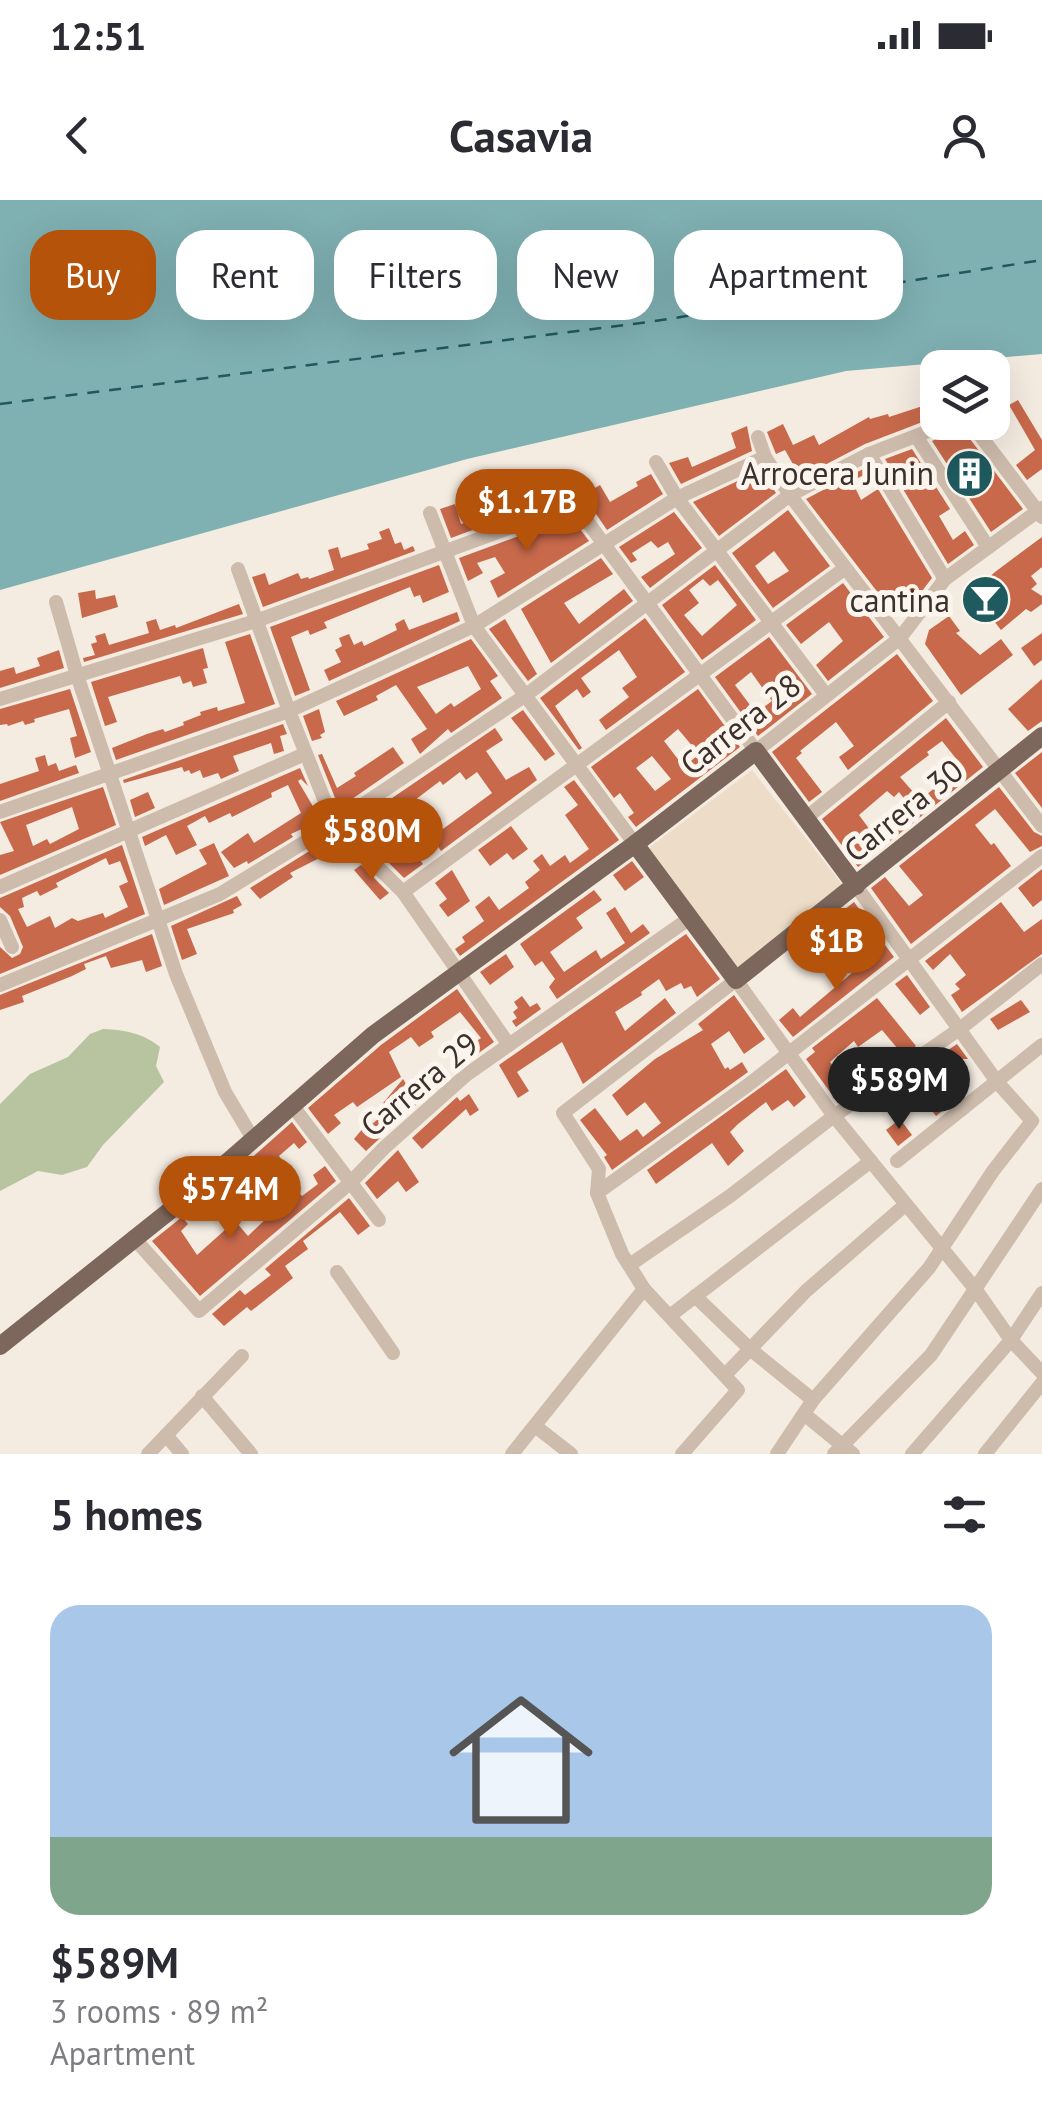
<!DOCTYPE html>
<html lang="en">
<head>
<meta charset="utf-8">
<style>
  :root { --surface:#fff; --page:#f7f7f7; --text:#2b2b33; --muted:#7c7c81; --accent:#b45309 }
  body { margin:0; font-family:"PT Sans",sans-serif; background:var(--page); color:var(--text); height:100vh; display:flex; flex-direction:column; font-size:38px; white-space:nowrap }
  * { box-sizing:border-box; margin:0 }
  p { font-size:32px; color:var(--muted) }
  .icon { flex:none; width:55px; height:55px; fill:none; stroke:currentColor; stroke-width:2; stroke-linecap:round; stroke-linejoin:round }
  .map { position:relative; height:1254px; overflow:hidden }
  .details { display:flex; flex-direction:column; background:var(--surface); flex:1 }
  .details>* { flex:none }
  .guide { position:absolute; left:30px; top:30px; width:982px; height:90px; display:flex; gap:20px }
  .buttons { position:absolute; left:920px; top:150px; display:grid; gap:20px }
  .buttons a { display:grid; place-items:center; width:90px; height:90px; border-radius:20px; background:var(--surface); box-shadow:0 10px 40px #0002; font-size:50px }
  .price { position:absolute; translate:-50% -85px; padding:0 22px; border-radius:35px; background:var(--accent); color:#fff; font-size:32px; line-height:65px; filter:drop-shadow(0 2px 5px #0008) }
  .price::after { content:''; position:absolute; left:50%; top:60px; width:30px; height:22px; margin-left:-15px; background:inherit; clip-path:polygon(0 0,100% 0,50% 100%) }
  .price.on { background:#222; color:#fff }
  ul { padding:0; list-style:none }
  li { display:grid; align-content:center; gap:20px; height:530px; padding:0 50px }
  li span { display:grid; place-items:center; height:310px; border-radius:30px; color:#555 }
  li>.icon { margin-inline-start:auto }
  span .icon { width:180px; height:180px; fill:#fffc; stroke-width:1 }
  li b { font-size:42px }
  h2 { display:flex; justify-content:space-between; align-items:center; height:120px; padding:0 50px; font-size:42px }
  .pill { padding:0 35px; border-radius:30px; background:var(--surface); box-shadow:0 10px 40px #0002; font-size:35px; line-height:90px }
  .pill.on { background:var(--accent); color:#fff }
  .status { display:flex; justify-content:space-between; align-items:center; height:70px; padding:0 50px; background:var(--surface); direction:ltr }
  .status svg { height:28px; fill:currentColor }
  header { display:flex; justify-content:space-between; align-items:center; height:130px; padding:0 50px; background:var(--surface); font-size:45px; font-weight:700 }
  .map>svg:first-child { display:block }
</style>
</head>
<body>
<div class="status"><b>12:51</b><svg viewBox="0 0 49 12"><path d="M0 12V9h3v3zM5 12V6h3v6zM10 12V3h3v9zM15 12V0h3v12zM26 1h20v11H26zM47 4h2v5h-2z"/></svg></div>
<header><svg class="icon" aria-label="back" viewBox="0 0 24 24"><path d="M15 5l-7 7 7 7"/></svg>Casavia<svg class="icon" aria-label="person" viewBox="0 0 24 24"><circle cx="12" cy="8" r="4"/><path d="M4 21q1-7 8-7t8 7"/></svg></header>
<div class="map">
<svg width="1042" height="1254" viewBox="0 0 1042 1254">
  <rect width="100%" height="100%" fill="#f4ebe1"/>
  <path fill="#b8c4a0" d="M 103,829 C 125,830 143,833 160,847 L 156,866 L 164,882 L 103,945 L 87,967 L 62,975 L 38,971 L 0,991 L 0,904 L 30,874 L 68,857 L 90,834 Z"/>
  <polygon fill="#ecdcc8" points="752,570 845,688 738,775 646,650"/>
  <polygon fill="#7fb0b2" points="0,0 1042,0 1042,154 846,171 467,259 0,390"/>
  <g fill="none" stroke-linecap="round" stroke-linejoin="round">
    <polyline stroke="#1f5a5e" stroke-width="2.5" stroke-dasharray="12 10" stroke-linecap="butt" points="0,204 649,122 1042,60"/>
  </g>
  <g fill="#c8694b" fill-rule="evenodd">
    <polygon points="1018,200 1042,240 1042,269 1027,280 1016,265 1035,250 1009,205"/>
    <polygon points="938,201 938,216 865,244 794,281 786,270 794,266 785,250 776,254 767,232 783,224 793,245 814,235 819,245 869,217 870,219 888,214 889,217"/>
    <polygon points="747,226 752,251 681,284 669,263 688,257 692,267 736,248 731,233"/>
    <polygon points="961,227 1023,309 991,332 932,241"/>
    <polygon points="912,249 950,309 939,316 953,340 965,331 974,345 948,364 885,259"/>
    <polygon points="865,268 868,273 852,281 861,300 878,289 932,378 922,391 892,411 806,299"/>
    <polygon points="761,270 776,293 719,336 693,302"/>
    <polygon points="535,274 546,303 451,338 440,309 455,304 461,324 515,307 507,285"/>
    <polygon points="651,274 663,294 607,330 583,295 600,285 610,302 638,286 636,282"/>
    <path d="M 788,310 L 830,366 L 773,408 L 732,353 ZM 774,351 L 789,371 L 768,384 L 755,366 Z"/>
    <polygon points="674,312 702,348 650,388 641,377 675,354 668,342 658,348 651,341 632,353 637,360 631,363 619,347"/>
    <polygon points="571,317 589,341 498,398 490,381 505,373 495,357 477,363 483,373 468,381 459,358"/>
    <polygon points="389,328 395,344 401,342 404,350 413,346 415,351 263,407 252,377 265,373 269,385 298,373 301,379 308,377 309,379 334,370 328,350 338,347 341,358 369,349 367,344 382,339 379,332"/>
    <polygon points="1042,337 1042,367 1031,376 1037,384 1031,389 1042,396 1042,404 1031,412 1026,409 1001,430 972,393 995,372"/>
    <polygon points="601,358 613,374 564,403 579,424 624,389 633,401 551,463 521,409"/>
    <polygon points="439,365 449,392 423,403 420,395 414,397 410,387 324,422 327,428 310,435 308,430 291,437 310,490 295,496 270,427"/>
    <path d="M 715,365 L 756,420 L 702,460 L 662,405 ZM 703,379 L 710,386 L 718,380 L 737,405 L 702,436 L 684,415 L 699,403 L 689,390 Z"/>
    <polygon points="843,383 884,437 828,481 816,465 843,441 829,422 801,444 786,425"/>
    <polygon points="95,390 96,399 115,395 118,407 82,418 78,393"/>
    <polygon points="239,404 243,414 84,462 83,458 95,455 91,444 97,442 95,436 105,433 109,445 149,433 146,422 156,419 160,430 175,425 176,428"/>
    <polygon points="457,412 460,421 329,481 324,470 341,462 335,450 342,446 339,438 349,434 354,445 362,441 364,446 397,430 395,424 404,419 409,430"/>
    <polygon points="949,416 960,431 956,433 980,455 1001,439 1013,455 961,495 925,444 929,430"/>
    <polygon points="645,418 685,472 606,530 599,520 629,497 622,488 637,477 619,450 581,478 591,492 583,498 577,489 555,506 582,548 579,550 540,498"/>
    <polygon points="505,419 537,474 528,481 489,429"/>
    <polygon points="1042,433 1042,460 1034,466 1021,448"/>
    <polygon points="250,434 275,504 116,560 112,548 147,534 163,529 165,532 184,525 183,522 201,515 200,512 217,507 218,511 245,503 225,442"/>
    <path d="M 769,437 L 812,494 L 758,536 L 715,477 ZM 751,472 L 772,501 L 756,513 L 735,485 Z"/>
    <path d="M 471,439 L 498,476 L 490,481 L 502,498 L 451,533 L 448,529 L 420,554 L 411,539 L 427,529 L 396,485 L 376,496 L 378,500 L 344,516 L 336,501 ZM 468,466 L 481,489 L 454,507 L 451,503 L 436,514 L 417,487 Z"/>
    <polygon points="203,448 208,468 203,469 207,483 193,487 191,481 183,484 180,476 108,497 117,522 105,526 91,482"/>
    <polygon points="59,450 64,468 0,488 0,471 14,467 16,474 40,466 37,458"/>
    <polygon points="897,454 933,501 848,570 839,557 854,546 836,522 800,551 802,553 796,558 822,592 809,602 772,552"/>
    <polygon points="1042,479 1042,521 1028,531 1008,509"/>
    <polygon points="70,489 91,552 75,558 70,538 77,536 69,509 34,519 35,522 25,525 23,521 8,526 7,524 0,525 0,509"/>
    <path d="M 698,489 L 740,547 L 636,627 L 628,617 L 634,613 L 620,593 L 614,598 L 591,567 ZM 678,529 L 699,554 L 684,567 L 664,541 ZM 652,556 L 671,579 L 655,591 L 636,568 Z"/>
    <polygon points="319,509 325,532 320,535 322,538 312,541 303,516"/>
    <polygon points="523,510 555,554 545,561 511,518"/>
    <path d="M 946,518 L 983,567 L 884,646 L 877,637 L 912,609 L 899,592 L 894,597 L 887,591 L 859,615 L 873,634 L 859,645 L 870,658 L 858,667 L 822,619 ZM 942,541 L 962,566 L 926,595 L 921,589 L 915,594 L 900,577 L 929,555 L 927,552 Z"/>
    <polygon points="283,524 287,534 280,536 284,551 274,554 271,543 233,556 239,571 221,579 218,573 203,578 200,570 191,574 189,570 184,572 182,567 124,583 123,580"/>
    <polygon points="495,528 503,540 486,551 506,580 529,567 537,580 441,651 432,637 492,593 477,572 466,580 460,572 443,585 440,581 411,603 412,606 404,611 407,617 398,623 396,620 367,641 351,626"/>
    <polygon points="393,547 404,563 339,608 318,555 322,554 337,588 356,576 354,573"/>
    <polygon points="1042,552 1042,608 1015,573"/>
    <polygon points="45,555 48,566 56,563 59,571 76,565 79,573 0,601 0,584 39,571 35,558"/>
    <polygon points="300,568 308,586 301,579 298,581 321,620 291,634 293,637 248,664 247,661 234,668 221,652 248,633 254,643 301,613 288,585 271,593 272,597 232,617 230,613 209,623 205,616 187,626 197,645 176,655 166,635 145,646 142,637"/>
    <polygon points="574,580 619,640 460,756 455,749 465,742 462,737 484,721 475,707 489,696 499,710 529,688 525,682 540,670 533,661 542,654 550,666 565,655 570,663 589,649 565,615 578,605 564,587"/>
    <path d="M 103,587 L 116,625 L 0,675 L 0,655 L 14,651 L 0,622 ZM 72,607 L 79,629 L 50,644 L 47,639 L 33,646 L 26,625 Z"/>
    <polygon points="999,587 1034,632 1042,636 1042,646 1030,652 995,609 975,625 991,645 994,643 1011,666 911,744 871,688 885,677 909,706 923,695 899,666"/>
    <polygon points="148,592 155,608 135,617 130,600"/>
    <polygon points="511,626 528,649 513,660 507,653 490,666 478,650"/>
    <polygon points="332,637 339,648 290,673 293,677 260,699 250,688"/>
    <polygon points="214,643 229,676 164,705 159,689 207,664 199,650"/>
    <polygon points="408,643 423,664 404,678 385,659"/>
    <path d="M 122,645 L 145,714 L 0,774 L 0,747 L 12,758 L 20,754 L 23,747 L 10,716 L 0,707 L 0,698 ZM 106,658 L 109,665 L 120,661 L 128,682 L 119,686 L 128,707 L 105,718 L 103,713 L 78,721 L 72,718 L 55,728 L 50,716 L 27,727 L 18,709 L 24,707 L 22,698 L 37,691 L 40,696 L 58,687 L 56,683 Z"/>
    <polygon points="632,661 644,677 625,691 613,675"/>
    <polygon points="361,665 389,693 380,700 354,670"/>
    <polygon points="1042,669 1042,700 1033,707 1018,688"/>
    <polygon points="452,670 470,701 448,717 439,705 447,699 435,683"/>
    <polygon points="594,690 602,700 576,718 583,728 550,752 564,772 596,750 601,759 625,743 606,713 615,707 631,733 643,724 650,733 557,799 549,787 555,779 542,761 535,766 520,744"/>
    <polygon points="237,696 242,705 233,710 234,713 187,729 197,754 182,760 171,726"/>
    <polygon points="854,702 870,724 827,758 810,737"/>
    <polygon points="1001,702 1024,732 1042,719 1042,754 962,812 951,795 960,789 955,784 966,775 950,754 933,770 925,761"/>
    <polygon points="152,734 162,766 146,772 142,760 111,768 106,756 84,764 86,769 72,776 22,796 24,802 0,810 0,795"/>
    <polygon points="686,734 720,779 697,797 691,786 684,789 681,783 666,791 659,779 641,792 642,795 615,812 625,831 665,798 676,813 583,884 562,842 517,872 529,891 518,898 499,865"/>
    <polygon points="885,745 894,757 793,837 779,820 793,808 800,817"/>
    <polygon points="506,754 514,767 490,785 480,772"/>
    <polygon points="907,775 930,807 920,815 895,784"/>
    <polygon points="457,789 494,842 469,860 463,850 481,838 460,812 431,832 434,837 419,847 411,837 389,852 401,877 357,907 353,902 334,915 341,923 328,934 308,908 381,845"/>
    <polygon points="734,795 765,839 744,854 729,831 711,844 725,869 728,867 730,870 742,862 748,872 612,970 604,957 607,955 580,920 595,908 620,941 637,929 643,937 661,923 645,902 627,916 612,895 655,859 703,830 698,824"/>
    <polygon points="522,796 530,807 537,803 541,809 516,827 512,821 517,818 513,812 518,808 514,802"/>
    <polygon points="877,798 916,846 903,855 882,830 858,847 854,841 830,862 847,884 833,896 806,859 815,852 812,848"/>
    <polygon points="1021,800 1030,812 998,830 990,819"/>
    <polygon points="957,844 968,859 963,859 946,873 962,895 936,916 927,904 944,890 926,865"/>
    <polygon points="786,869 806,897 794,907 788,900 772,911 766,902 738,924 730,932 744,951 728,966 712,943 656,984 647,970"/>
    <polygon points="403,879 418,903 366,951 354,939 364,927 366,929 383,915 379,908"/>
    <polygon points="469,894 479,910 470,916 466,909 422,949 412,938 457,897 460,901"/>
    <polygon points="900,919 912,935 898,946 886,930"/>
    <polygon points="292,922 307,942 299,949 294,943 279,956 292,973 277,984 270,975 263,981 256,970 240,982 250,995 230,1011 213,992"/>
    <polygon points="398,950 419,982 406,992 398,981 377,999 365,983"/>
    <polygon points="325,966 336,981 200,1096 152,1041 182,1017 188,1024 181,1031 197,1055 235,1021 248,1036 272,1013 274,1016 300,994 302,996 318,984 313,975"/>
    <polygon points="349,998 370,1026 358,1035 340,1012 303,1041 308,1049 285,1066 293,1078 251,1111 247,1107 224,1126 212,1114 240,1090 245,1095 271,1075 265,1069"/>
  </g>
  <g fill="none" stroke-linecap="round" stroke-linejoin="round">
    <g stroke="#cdbbac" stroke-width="14">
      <polyline points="970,222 1042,317"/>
      <polyline points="916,236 988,347"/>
      <polyline points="758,237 765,257 790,295 1042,626"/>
      <polyline points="869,254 945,379"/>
      <polyline points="656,262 677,298 826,495"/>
      <polyline points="562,287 756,551 900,438 945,379 1042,308"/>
      <polyline points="430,313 474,426 635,644"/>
      <polyline points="238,369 289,511 334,624 403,692 509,845"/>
      <polyline points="56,402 77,475 176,774 225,892 253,939"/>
      <polyline points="0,499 256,421 574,304"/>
      <polyline points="0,612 289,511 474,426 677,298 765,257"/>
      <polyline points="806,618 949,502"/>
      <polyline points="0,687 305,554"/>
      <polyline points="403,692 844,369"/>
      <polyline points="0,720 12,747"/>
      <polyline points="0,785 220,694 334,624 526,495 790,295 869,254 952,222"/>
      <polyline points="292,905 379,1020"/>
      <polyline points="897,961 1042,845"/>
      <polyline points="597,993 748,885 1042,656"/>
      <polyline points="133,1037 199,1111 350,983 384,948 466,875 690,718"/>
      <polyline points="631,1064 730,996 834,916 961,828 1042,764"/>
      <polyline points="337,1072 393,1153"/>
      <polyline points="695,1096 750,1149 813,1200"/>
      <polyline points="671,1115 871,961"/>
      <polyline points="726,1174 806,1091 905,1005"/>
      <polyline points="202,1196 251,1254"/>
      <polyline points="804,1214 853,1254"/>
      <polyline points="535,1226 571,1254"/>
      <polyline points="166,1235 182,1254"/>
      <polyline points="148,1254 242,1156"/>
      <polyline points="512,1254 644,1089"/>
      <polyline points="682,1254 738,1190 644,1089 622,1054 597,993 599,969 563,913 736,780 834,916 976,1090 1011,1140 1042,1173"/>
      <polyline points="777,1254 813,1200 929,1068 993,971 1032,921 998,883 856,686"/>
      <polyline points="834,1254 931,1155 1042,989"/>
      <polyline points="912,1254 1011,1140 1042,1093"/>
      <polyline points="985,1254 1042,1183"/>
    </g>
    <g stroke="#7d675c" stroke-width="18">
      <polyline points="635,644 736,780 1042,536"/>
      <polyline points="0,1146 192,993 373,835 635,644 756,551 856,686"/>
    </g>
  </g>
  <defs>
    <symbol id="building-disc" viewBox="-11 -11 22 22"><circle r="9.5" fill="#1f5a5e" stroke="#fbf5ee"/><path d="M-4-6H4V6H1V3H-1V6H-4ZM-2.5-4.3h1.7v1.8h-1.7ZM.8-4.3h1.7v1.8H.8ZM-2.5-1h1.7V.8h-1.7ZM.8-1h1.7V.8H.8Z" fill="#fff"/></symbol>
    <symbol id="bar-disc" viewBox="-11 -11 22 22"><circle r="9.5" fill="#1f5a5e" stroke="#fbf5ee"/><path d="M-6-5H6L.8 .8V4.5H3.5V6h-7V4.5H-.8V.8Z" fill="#fff"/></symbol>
  </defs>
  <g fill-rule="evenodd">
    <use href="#building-disc" x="942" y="246" width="55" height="55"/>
    <use href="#bar-disc" x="958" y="372" width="55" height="55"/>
  </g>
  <g text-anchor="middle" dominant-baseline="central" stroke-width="10" stroke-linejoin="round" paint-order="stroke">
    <g font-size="32" fill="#3b302b" stroke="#fbf5ee" text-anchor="end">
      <text x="934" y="273">Arrocera Junin</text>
      <text x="950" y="400">cantina</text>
    </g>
    <g font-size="32" fill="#3b302b" stroke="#fbf5ee">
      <text transform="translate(740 524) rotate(-38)">Carrera 28</text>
      <text transform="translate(903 610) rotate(-39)">Carrera 30</text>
      <text transform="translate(419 884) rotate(-40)">Carrera 29</text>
    </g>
  </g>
</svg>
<div class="buttons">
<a><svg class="icon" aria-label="layers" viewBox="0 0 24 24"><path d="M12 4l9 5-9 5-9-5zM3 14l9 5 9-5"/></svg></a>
</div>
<b class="price" style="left:527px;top:354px">$1.17B</b>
<b class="price" style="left:372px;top:683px">$580M</b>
<b class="price" style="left:836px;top:793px">$1B</b>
<b class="price on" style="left:899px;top:932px">$589M</b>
<b class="price" style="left:230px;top:1041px">$574M</b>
<div class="guide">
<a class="pill on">Buy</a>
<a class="pill">Rent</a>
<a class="pill">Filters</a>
<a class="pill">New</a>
<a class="pill">Apartment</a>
</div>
</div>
<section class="details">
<h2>5 homes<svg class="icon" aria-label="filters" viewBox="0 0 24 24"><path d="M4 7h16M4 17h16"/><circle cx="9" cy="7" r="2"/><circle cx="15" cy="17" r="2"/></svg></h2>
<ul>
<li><span style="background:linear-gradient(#a9c7e8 75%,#7fa58c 0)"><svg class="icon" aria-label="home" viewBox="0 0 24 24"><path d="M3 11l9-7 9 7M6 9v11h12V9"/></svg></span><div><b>$589M</b><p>3 rooms · 89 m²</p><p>Apartment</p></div></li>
</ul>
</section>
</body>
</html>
